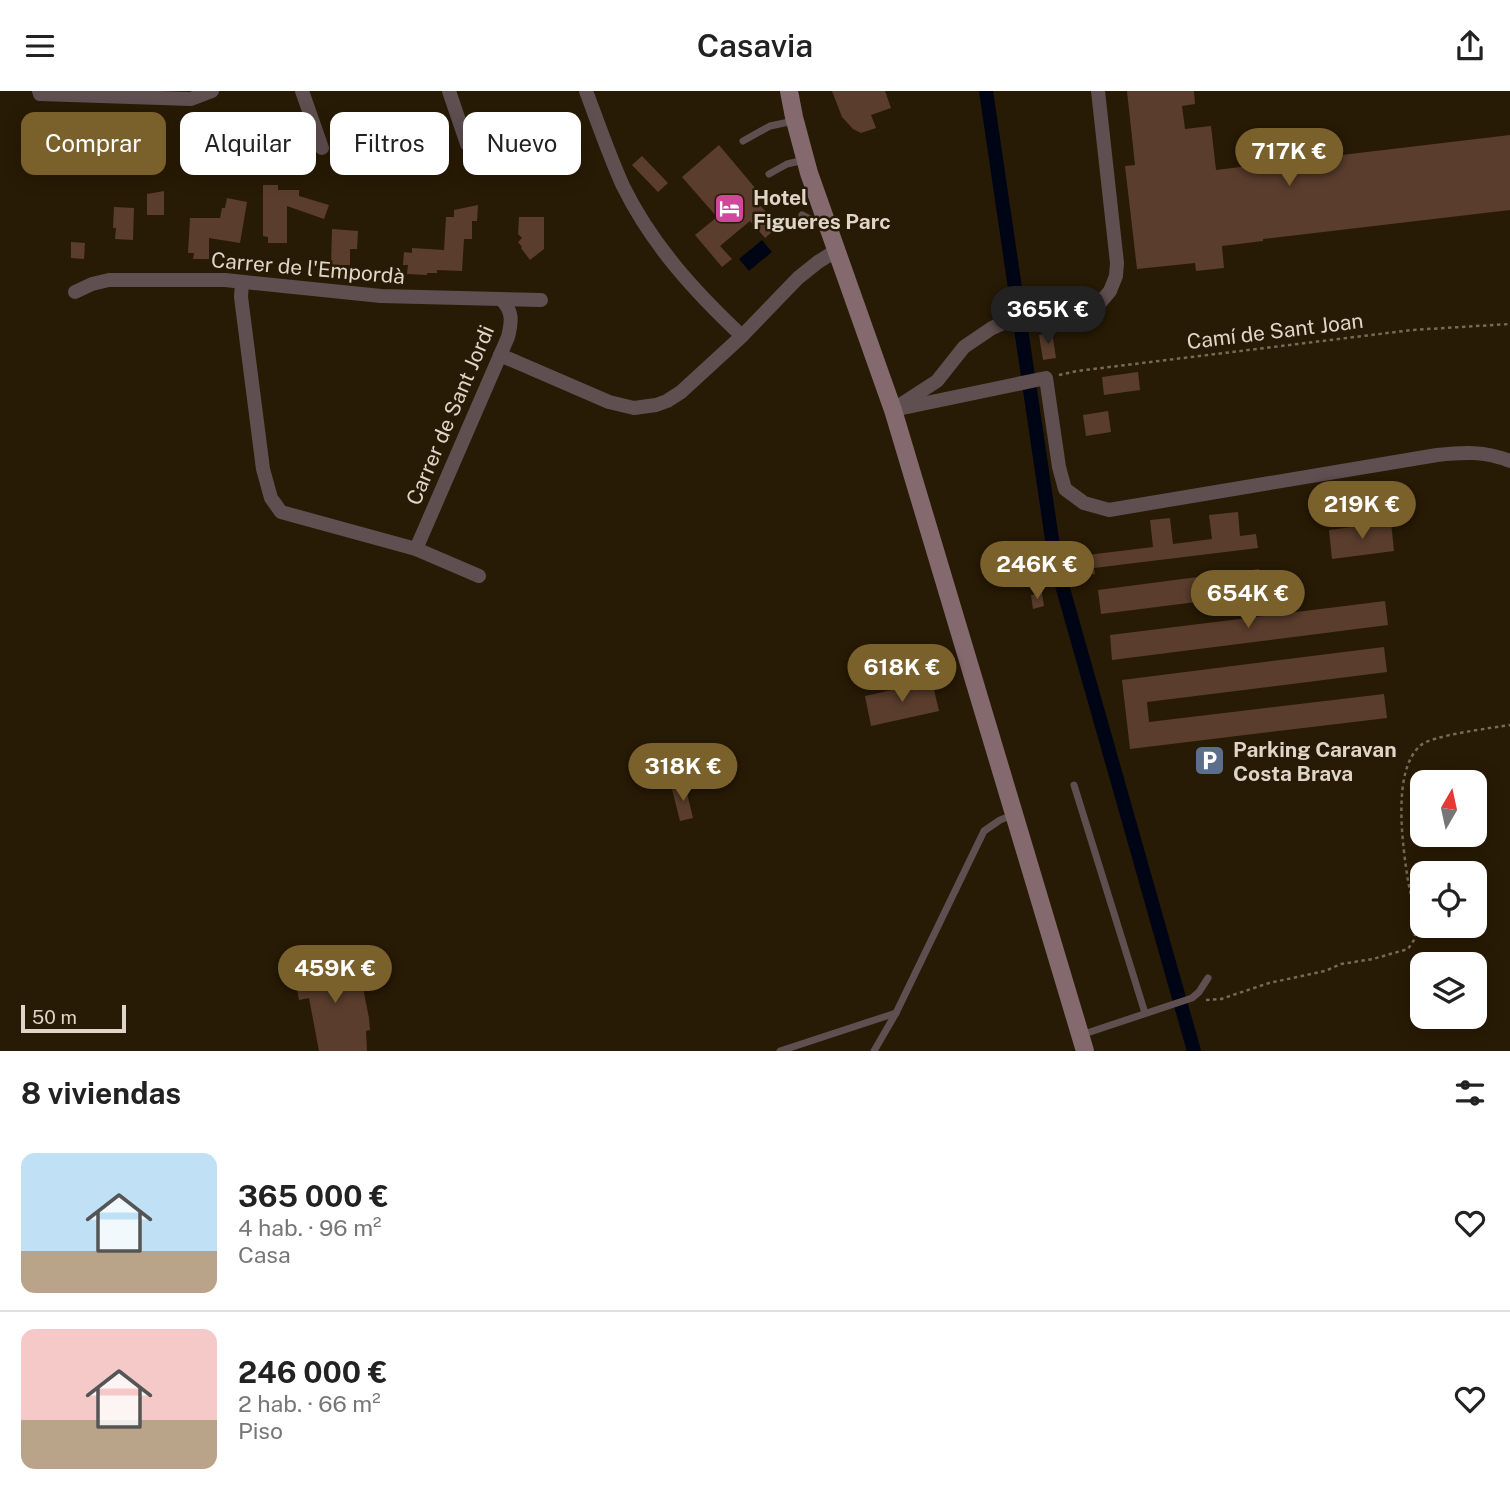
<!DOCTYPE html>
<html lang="es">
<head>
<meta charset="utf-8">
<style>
  :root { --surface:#fff; --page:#f6f6f6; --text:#222; --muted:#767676; --line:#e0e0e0; --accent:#7a612b }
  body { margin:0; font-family:"Public Sans",sans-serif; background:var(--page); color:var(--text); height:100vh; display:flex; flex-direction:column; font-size:26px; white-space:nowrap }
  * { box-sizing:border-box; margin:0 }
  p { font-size:23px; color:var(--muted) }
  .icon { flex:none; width:38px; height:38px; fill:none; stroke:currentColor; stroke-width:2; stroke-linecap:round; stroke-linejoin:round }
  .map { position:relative; height:960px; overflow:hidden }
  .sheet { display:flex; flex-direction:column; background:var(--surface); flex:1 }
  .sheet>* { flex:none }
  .guide { position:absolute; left:21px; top:21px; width:700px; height:63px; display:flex; gap:14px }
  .needle { width:46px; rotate:9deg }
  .tools { position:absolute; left:1410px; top:679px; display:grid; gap:14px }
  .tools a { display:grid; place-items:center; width:77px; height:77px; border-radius:14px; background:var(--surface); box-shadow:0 4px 18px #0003; font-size:35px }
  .scale { position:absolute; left:21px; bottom:18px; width:105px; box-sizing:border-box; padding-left:7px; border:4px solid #dfd6c9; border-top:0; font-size:19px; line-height:24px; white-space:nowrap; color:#dfd6c9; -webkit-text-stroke:5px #281b05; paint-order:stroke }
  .price { position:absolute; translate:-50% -60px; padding:0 16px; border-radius:24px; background:var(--accent); color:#fff; font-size:23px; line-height:46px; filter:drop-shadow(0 2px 4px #0008) }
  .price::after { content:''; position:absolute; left:50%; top:42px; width:21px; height:16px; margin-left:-10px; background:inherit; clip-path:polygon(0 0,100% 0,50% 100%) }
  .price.selected { background:#222; color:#fff }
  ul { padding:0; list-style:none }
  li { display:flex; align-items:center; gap:21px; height:175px; padding:0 21px }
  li+li { border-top:2px solid var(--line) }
  li span { display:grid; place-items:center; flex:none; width:196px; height:140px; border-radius:14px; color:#555 }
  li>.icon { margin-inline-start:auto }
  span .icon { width:84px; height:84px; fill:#fffc; stroke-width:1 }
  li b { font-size:30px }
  h2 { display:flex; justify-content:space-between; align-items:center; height:84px; padding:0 21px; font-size:30px }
  .pill { padding:0 24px; border-radius:14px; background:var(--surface); box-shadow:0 4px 18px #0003; font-size:24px; line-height:63px }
  .pill.selected { background:var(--accent); color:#fff }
  header { display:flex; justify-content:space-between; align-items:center; height:91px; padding:0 21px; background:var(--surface); font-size:32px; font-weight:600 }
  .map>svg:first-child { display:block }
</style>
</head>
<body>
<header><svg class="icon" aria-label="menu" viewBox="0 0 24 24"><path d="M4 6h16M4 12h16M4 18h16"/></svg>Casavia<svg class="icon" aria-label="share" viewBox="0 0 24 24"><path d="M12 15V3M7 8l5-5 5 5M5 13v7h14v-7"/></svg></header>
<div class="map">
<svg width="1510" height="960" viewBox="0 0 1510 960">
  <rect width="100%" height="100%" fill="#281b05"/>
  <polygon fill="#000516" points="762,149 772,161 749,180 739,168"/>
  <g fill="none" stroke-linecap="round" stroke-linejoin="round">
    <polyline stroke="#000516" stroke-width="14" points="986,0 1054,462 1062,494 1194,960"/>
  </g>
  <g fill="#5a3d2d">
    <polygon points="832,0 885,0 891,17 871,24 876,37 861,42 853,38 842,26"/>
    <polygon points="1127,0 1194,0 1195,13 1182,15 1185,38 1211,35 1216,79 1510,44 1510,119 1263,148 1263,150 1222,155 1224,177 1196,180 1195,172 1137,178 1125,75 1135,74"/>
    <polygon points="719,54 761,104 755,109 779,135 765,147 750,130 720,155 732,168 722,176 695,144 717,126 682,86"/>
    <polygon points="642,65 668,92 658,101 632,74"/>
    <polygon points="263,94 278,94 278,99 299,99 299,105 329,114 324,128 287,115 287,152 268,152 268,146 263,145"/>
    <polygon points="164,100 164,124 147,124 147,103"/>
    <polygon points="227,107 247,111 240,152 209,147 209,168 193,168 194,162 188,162 190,127 220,127 222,117 225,117"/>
    <polygon points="478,114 477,130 472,130 472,148 464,148 462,180 437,179 437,182 427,182 427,184 407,183 408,174 403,174 404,161 412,162 412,157 444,159 446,126 454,126 454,119"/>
    <polygon points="114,116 134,117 133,149 115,148 116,137 113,137"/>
    <polygon points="519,126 544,126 544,158 530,169 521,157 522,156 518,151 522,147 518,143"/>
    <polygon points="332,138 358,140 357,158 350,158 350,174 331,174"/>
    <polygon points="71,151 85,152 84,168 71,167"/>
    <polygon points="1052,241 1056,267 1043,269 1039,244"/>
    <polygon points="1138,281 1140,299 1104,304 1102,286"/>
    <polygon points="1108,320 1111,341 1086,345 1083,324"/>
    <polygon points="1238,421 1240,445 1256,443 1258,457 1094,477 1095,483 1082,485 1079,465 1153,456 1150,429 1170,427 1173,453 1212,448 1209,424"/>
    <polygon points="1391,431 1394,460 1332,468 1329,439"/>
    <polygon points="1259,478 1260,486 1273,484 1275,501 1101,523 1098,499"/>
    <polygon points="1042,502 1044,515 1033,518 1031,504"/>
    <polygon points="1385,510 1388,534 1112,569 1110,544"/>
    <polygon points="1384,556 1387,581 1147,611 1149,631 1384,603 1387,627 1130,658 1122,589"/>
    <polygon points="932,590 939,620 871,635 865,605"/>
    <polygon points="685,694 693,727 680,730 672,698"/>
    <polygon points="350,867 355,894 362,892 369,927 370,939 366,940 367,960 319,960 309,907 299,909 293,878"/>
  </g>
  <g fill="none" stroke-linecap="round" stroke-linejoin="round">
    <g stroke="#756a58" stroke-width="2.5" stroke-dasharray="3.5 3.5" stroke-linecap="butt">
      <polyline points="1059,284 1077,280 1412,239 1510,233"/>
      <path d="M 1206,909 L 1221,908 L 1269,892 L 1325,880 L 1341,873 L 1373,868 L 1408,858 C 1410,855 1412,852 1414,849 C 1418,836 1411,804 1408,790 C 1403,756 1391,679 1421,654 C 1433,644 1492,637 1510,634"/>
    </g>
    <g stroke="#5f4f51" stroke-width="7">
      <polyline points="743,50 770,35 794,30"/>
      <polyline points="769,83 787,73 804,69"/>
      <polyline points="802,124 826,136"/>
      <polyline points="1074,694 1145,922"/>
      <polyline points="1081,944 1192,907 1199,901 1208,887"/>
      <polyline points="780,960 896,922"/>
      <polyline points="874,960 896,922 984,740 1000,729 1013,724"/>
    </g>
    <g stroke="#5f4f51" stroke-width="14">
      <polyline points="39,0 40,3 191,8 212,0"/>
      <polyline points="302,0 322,57"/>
      <polyline points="449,0 467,53"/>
      <path d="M 586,0 C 598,32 609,64 623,95 C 652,154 695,201 742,245"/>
      <polyline points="242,191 241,206 263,378 271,407 281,421 416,458 479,485"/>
      <polyline points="75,201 92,193 109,189 225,189 381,205 541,209"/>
      <polyline points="500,264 609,311 634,317 656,314 667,310 681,301 742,245 798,187 818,171 837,159"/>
      <polyline points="900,314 937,290 964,256 992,237 1010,229 1083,218 1099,213 1110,200 1116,185 1117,172 1098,0"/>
      <path d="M 893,319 L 1046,287 L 1059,376 L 1065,398 L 1084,412 L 1109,419 L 1437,364 C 1465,361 1484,360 1510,370"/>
      <path d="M 416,458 L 508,246 C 512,230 513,220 501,208"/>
    </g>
    <polyline stroke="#846a6e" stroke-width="18" points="789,0 794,26 809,82 893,319 1085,960"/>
  </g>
  <defs>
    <symbol id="hotel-square" viewBox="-11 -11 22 22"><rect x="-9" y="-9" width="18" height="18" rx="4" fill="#d1479c" stroke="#281b05"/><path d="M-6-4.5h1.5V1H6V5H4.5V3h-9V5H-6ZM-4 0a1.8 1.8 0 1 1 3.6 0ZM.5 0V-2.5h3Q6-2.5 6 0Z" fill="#fff"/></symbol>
    <symbol id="parking-square" viewBox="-11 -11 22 22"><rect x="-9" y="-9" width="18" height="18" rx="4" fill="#5c6f8a" stroke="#281b05"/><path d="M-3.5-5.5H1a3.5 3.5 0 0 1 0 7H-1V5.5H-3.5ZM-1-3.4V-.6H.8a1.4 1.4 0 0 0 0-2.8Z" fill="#fff"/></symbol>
  </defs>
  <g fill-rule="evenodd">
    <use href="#hotel-square" x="712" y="100" width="35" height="35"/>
    <use href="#parking-square" x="1192" y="652" width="35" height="35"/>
  </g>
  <g text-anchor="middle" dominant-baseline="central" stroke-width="5" stroke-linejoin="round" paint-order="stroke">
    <g font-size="21" font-weight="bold" fill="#dfd6c9" stroke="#281b05" text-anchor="start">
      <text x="753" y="106">Hotel<tspan x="753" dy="24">Figueres Parc</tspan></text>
      <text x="1233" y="658">Parking Caravan<tspan x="1233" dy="24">Costa Brava</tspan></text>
    </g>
    <g font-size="21" fill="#dfd6c9" stroke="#281b05">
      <text transform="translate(308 177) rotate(5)">Carrer de l'Empordà</text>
      <text transform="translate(1275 240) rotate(-7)">Camí de Sant Joan</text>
      <text transform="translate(450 324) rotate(-67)">Carrer de Sant Jordi</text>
    </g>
  </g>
</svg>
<div class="tools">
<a><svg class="needle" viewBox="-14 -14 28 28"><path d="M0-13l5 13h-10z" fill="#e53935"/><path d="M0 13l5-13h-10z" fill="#767676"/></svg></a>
<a><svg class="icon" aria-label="locate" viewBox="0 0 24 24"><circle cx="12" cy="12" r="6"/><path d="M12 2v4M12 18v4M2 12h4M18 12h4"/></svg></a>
<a><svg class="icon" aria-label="layers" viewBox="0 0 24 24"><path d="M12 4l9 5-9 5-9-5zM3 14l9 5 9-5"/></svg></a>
</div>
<div class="scale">50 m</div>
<b class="price" style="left:1289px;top:97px">717K €</b>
<b class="price selected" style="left:1048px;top:255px">365K €</b>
<b class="price" style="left:1362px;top:450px">219K €</b>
<b class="price" style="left:1037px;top:510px">246K €</b>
<b class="price" style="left:1248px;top:539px">654K €</b>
<b class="price" style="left:902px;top:613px">618K €</b>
<b class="price" style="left:683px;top:712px">318K €</b>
<b class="price" style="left:335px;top:914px">459K €</b>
<div class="guide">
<a class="pill selected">Comprar</a>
<a class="pill">Alquilar</a>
<a class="pill">Filtros</a>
<a class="pill">Nuevo</a>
</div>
</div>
<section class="sheet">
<h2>8 viviendas<svg class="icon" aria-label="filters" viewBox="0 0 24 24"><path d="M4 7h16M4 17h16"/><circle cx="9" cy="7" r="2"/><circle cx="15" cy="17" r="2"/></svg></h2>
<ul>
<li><span style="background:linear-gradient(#bfe0f5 70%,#b9a48a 0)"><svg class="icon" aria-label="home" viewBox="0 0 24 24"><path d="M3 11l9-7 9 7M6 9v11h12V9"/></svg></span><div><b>365 000 €</b><p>4 hab. · 96 m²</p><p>Casa</p></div><svg class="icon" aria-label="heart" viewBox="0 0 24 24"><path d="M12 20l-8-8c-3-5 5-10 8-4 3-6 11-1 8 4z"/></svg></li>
<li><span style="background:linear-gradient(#f6c9c9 65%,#b9a48a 0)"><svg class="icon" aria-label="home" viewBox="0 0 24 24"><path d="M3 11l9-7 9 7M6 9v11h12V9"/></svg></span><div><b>246 000 €</b><p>2 hab. · 66 m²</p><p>Piso</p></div><svg class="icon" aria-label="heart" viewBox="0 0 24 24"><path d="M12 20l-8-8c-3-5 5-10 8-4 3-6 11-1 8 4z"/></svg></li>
</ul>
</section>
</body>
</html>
